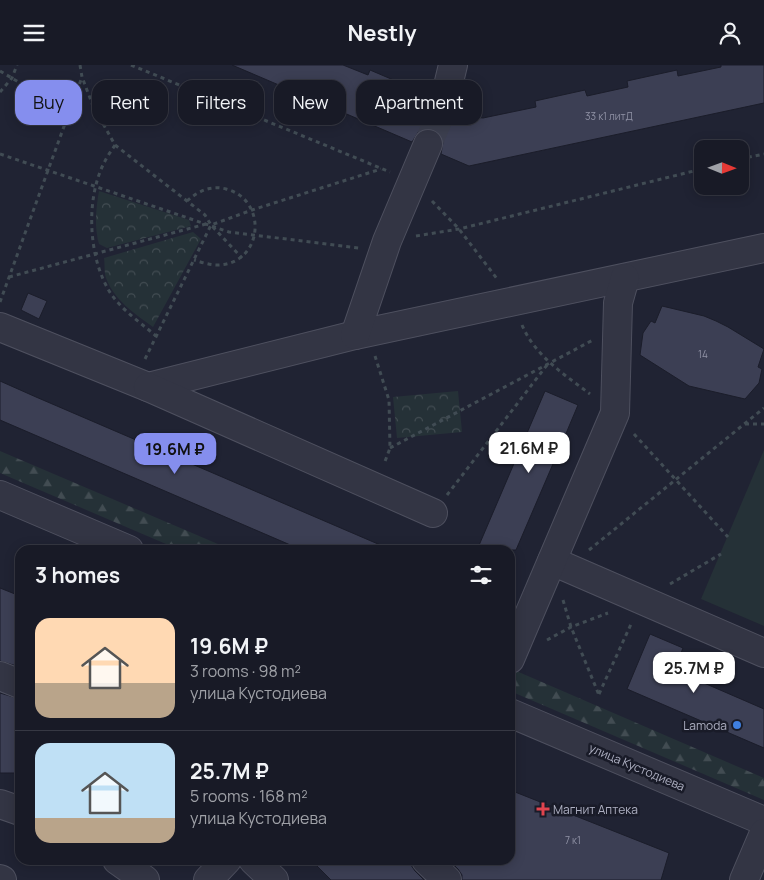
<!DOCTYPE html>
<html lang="en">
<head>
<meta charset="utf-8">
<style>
  :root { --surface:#181a26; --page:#21232e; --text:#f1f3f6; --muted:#9fa1a7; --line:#363843; --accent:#858eee }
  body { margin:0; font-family:Manrope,sans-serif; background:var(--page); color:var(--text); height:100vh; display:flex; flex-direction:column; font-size:19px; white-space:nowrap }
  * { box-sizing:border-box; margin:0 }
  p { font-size:16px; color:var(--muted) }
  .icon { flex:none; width:28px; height:28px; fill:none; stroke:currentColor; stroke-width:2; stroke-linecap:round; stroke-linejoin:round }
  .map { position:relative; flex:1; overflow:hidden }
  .drawer { position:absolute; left:15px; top:480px; width:500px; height:320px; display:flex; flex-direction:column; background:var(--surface); border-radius:15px; box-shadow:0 2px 12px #0003,0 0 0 1px var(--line) }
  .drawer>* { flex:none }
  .top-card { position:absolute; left:15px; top:15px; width:500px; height:45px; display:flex; gap:10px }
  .needle { width:32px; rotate:91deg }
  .controls { position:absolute; left:694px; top:75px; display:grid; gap:10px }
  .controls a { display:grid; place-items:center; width:55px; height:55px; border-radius:10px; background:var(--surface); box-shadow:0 2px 12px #0003,0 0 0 1px var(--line); font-size:25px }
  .price { position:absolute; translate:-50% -42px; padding:0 11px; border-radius:10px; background:#fff; color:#222; font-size:16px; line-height:32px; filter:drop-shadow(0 1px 2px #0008) }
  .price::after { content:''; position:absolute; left:50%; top:30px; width:15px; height:11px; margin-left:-8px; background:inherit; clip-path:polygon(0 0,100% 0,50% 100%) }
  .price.active { background:var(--accent); color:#111 }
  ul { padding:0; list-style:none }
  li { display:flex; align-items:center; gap:15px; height:125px; padding:0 20px }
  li+li { border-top:1px solid var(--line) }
  li span { display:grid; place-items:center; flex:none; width:140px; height:100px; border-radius:15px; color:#555 }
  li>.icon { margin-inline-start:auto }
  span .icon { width:60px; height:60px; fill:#fffc; stroke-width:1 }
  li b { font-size:21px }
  h2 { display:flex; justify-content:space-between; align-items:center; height:60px; padding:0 20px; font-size:21px }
  .chip { padding:0 18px; border-radius:15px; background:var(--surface); box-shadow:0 2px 12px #0003,0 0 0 1px var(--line); font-size:18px; line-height:45px }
  .chip.active { background:var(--accent); color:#111 }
  header { display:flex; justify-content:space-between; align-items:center; height:65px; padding:0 20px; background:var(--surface); font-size:22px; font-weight:700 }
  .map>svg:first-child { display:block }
</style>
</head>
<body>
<header><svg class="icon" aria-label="menu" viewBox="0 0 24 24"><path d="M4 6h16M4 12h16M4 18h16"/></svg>Nestly<svg class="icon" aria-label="person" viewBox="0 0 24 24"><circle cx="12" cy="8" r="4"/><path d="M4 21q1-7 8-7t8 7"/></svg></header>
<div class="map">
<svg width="764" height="815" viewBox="0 0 764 815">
  <defs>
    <pattern id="forest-firs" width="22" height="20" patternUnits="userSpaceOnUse" patternTransform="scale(1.25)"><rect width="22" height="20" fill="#253137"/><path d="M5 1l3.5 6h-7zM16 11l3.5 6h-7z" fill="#424c52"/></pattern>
    <pattern id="park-crowns" width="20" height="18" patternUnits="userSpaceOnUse" patternTransform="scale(1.25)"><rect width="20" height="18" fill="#253137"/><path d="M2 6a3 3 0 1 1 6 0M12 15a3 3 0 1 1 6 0" fill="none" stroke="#424c52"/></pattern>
  </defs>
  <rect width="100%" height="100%" fill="#202333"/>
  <polygon fill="#253137" points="764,385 764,561 701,534"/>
  <g fill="url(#forest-firs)">
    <polygon points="0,386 232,485 180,485 0,408"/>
    <polygon points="514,605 764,713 764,735 510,626 510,614"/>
  </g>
  <g fill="url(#park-crowns)">
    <path d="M 99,126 L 189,155 L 191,161 L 107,183 L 99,179 C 94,161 96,144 99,126 Z"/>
    <path d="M 193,167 L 201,174 L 153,262 C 135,249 114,235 106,213 C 104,207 105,199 104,193 Z"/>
    <polygon points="458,326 462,367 397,373 393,332"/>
  </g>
  <g fill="#3c3f54" stroke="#1b1d2a">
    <polygon points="232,0 343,0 368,10 370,5 417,25 415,30 428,36 427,51 432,58 439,61 447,61 453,57 457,49 464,51 483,53 536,42 535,36 585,25 587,31 628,22 627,16 677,5 678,11 721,2 721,0 764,0 764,38 469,101 441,89 443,77 440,69 434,65 427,64 419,66 412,77"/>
    <polygon points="28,228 47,236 39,254 21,245"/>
    <polygon points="662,241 704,251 716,256 728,262 764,284 758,302 762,304 759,318 745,334 689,321 640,290 643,268 651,256 655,258"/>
    <polygon points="0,316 36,332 392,485 302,485 0,355"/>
    <polygon points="545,326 578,340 562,378 516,485 477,485"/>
    <polygon points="0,523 20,531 20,602 0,596"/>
    <polygon points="650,569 683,583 674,605 764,644 764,683 627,624"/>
    <polygon points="0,628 20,634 20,708 0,708"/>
    <polygon points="510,725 669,788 661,815 462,815 462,810 458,804 449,795 510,795"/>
    <polygon points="311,795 411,795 411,800 415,806 424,815 331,815"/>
  </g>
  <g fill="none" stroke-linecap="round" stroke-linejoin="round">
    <polyline stroke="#3c3f4f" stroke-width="28" stroke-dasharray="28 14" stroke-linecap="butt" points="428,79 442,46"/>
    <defs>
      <g id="minor">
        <polyline points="442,46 453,0"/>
        <polyline points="0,262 148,322 355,270 764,183"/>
        <polyline points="355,270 387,176 428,79"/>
        <polyline points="148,322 433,448"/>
        <polyline points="0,430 129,485"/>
        <polyline points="552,496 764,588"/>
        <polyline points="510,594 615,348 618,238 625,213"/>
        <polyline points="0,611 20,619"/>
        <polyline points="510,648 764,756"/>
        <polyline points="0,739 20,746"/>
        <polyline points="117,795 145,815"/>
        <polyline points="253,795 274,815"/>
        <polyline points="426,795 447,815"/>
        <polyline points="0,814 2,815"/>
        <polyline points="208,815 227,795"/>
        <polyline points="744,815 764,768"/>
      </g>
    </defs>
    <use href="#minor" stroke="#4e505f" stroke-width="30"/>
    <g stroke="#414c54" stroke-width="3" stroke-dasharray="4 4" stroke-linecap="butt">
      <polyline points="80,0 82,12 93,41 115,80 205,150 211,160 242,193"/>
      <polyline points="131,0 390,107"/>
      <polyline points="0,6 69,47"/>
      <polyline points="0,27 12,13 17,0"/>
      <path d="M 115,80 C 112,85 108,90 105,96 C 85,133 88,194 111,229 C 123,246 141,258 156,271"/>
      <polyline points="0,89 229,167 359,183"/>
      <polyline points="740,94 764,89"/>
      <path d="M 187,136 C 198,126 211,120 226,124 C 269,135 263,200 217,200 C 209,200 201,197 194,195"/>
      <polyline points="432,136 459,164 498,215"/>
      <polyline points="416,171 459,164 702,104"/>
      <polyline points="9,212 206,159"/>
      <polyline points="0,237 82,12"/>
      <path d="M 522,260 C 535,291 565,310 590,329"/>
      <polyline points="375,291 389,335 390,383 384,399"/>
      <polyline points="145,294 211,160 252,145 381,104"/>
      <polyline points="745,359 764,359"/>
      <polyline points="634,369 728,472"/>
      <polyline points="390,383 593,275"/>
      <polyline points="447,430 547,300"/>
      <polyline points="589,485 764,343"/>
      <polyline points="670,519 721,489"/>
      <polyline points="563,535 571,562 599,630"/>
      <polyline points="547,575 571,562 608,548"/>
      <polyline points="599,629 632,557"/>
    </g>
    <use href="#minor" stroke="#333544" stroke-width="28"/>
  </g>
  <circle fill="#3f7fe0" stroke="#191b28" stroke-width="2" cx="737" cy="660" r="5"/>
  <path fill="#e0444e" stroke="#191b28" stroke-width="2" d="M540.5 736.5h5v5h5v5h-5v5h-5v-5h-5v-5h5z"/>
  <g text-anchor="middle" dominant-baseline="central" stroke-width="5" stroke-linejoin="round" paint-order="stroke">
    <g font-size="10" fill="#9193a6">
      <text x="609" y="51">33 к1 литД</text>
      <text x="703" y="289">14</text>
      <text x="573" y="775">7 к1</text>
    </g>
    <g font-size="12" fill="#adafc1" stroke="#191b28" text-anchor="end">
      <text x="727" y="660">Lamoda</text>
      <text x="553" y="744" text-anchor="start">Магнит Аптека</text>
    </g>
    <g font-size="12" fill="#adafc1" stroke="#191b28">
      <text transform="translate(637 702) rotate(23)">улица Кустодиева</text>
    </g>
  </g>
</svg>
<div class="controls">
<a><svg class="needle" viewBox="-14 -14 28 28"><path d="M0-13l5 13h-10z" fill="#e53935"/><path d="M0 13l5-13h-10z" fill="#9fa1a7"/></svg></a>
</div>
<b class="price" style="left:529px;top:409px">21.6M ₽</b>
<b class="price active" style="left:175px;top:410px">19.6M ₽</b>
<b class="price" style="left:694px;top:629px">25.7M ₽</b>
<div class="top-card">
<a class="chip active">Buy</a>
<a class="chip">Rent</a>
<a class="chip">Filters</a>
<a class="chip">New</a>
<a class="chip">Apartment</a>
</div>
<section class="drawer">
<h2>3 homes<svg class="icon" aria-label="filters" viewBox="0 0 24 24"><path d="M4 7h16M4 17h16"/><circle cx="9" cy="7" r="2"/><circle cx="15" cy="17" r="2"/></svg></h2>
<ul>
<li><span style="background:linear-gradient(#ffd9b3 65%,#b9a48a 0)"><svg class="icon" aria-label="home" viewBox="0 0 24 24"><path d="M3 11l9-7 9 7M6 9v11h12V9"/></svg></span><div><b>19.6M ₽</b><p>3 rooms · 98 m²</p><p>улица Кустодиева</p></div></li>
<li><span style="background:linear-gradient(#bfe0f5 75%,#b9a48a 0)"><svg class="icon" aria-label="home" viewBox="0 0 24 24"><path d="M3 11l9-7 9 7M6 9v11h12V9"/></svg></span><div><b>25.7M ₽</b><p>5 rooms · 168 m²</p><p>улица Кустодиева</p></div></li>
</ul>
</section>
</div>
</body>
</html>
